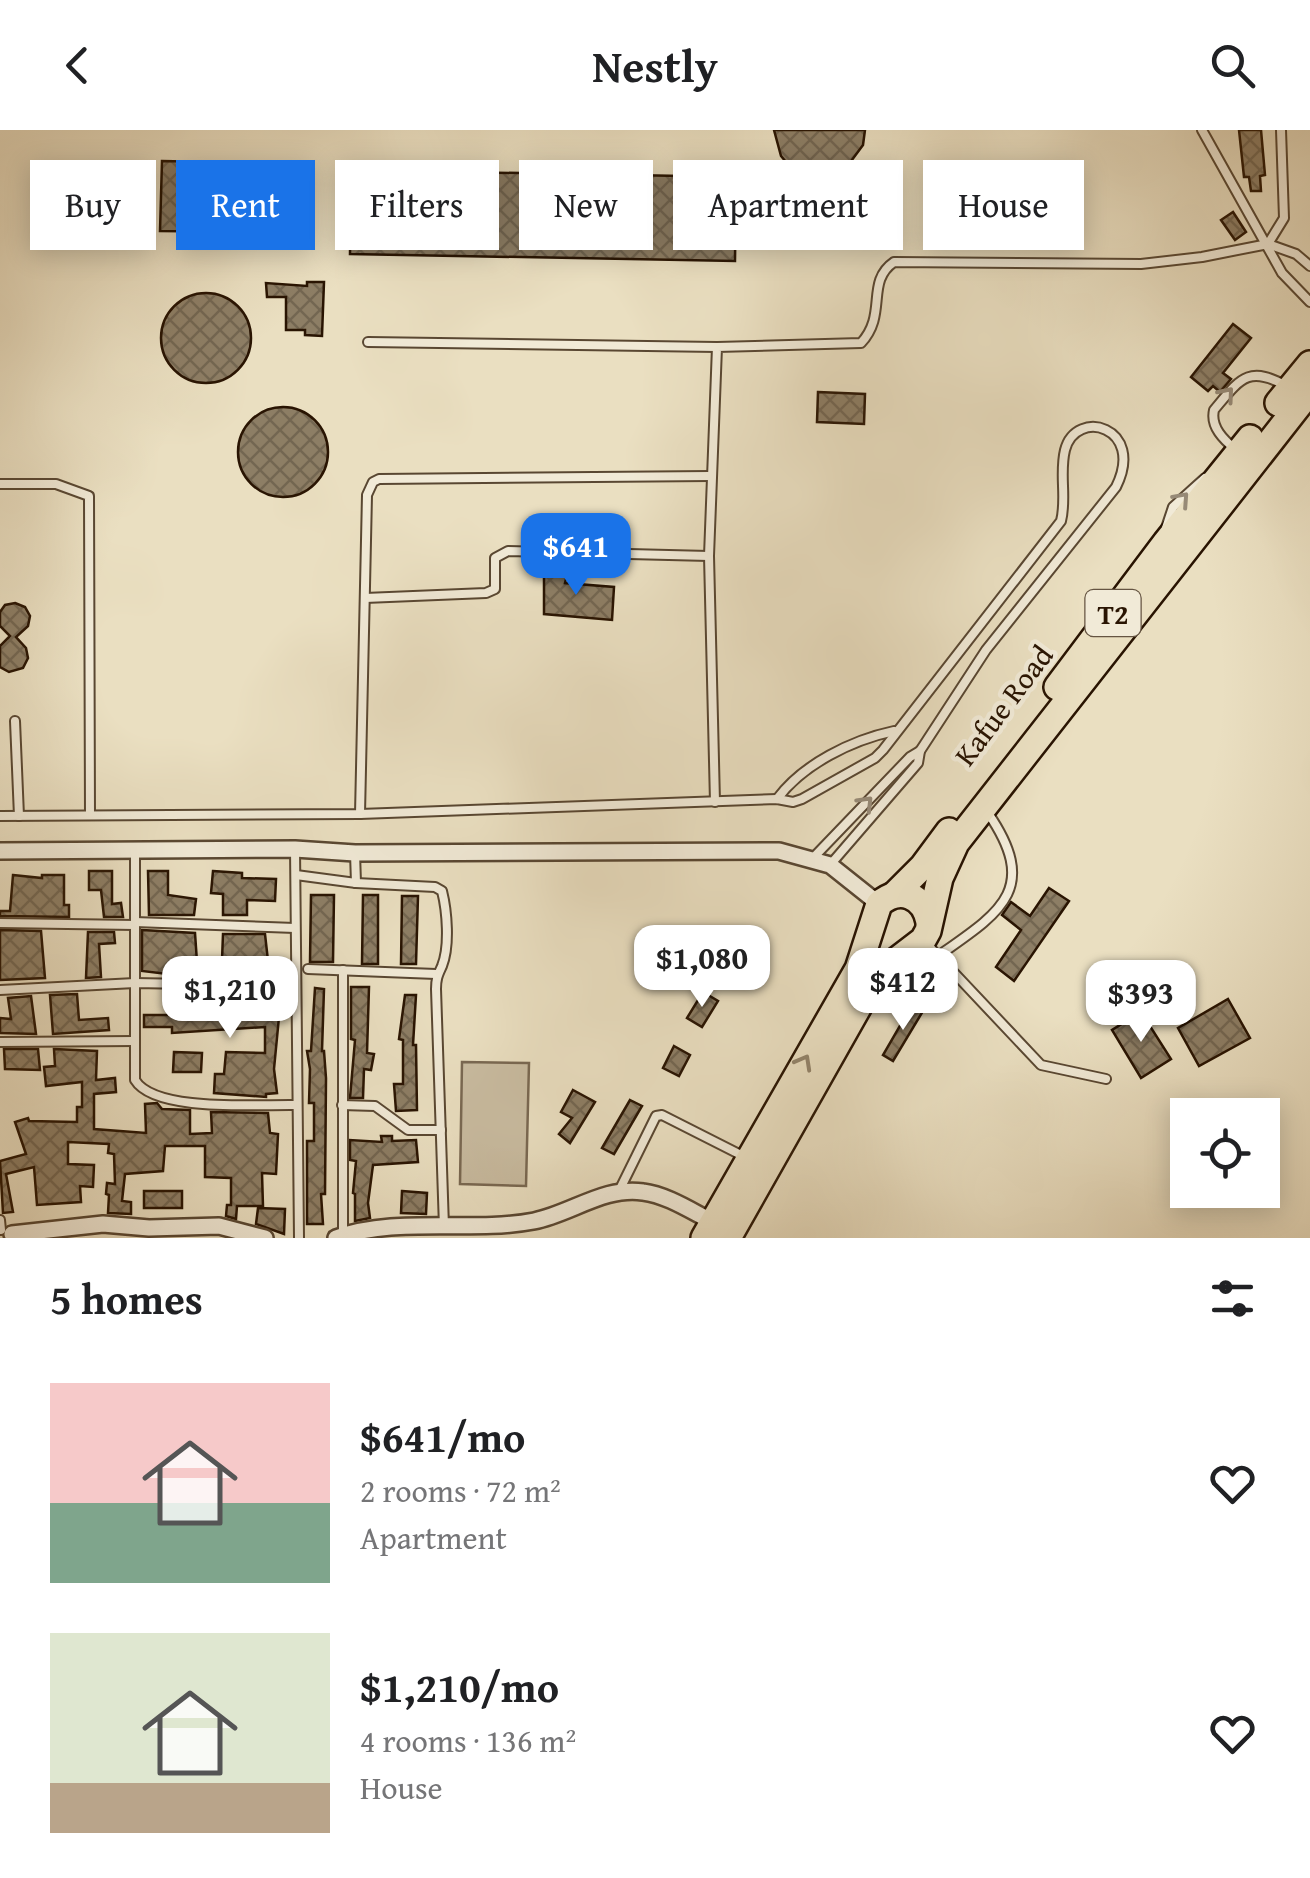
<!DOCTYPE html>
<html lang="en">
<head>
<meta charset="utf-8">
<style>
  :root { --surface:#fff; --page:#f2f2f2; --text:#202124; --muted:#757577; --accent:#1a73e8 }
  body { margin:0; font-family:"Gentium Book Plus",serif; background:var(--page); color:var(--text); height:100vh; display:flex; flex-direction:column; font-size:38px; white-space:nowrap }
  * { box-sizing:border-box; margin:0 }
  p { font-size:32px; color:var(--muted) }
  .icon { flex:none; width:55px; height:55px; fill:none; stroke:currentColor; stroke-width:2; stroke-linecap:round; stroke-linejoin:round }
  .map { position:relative; height:1108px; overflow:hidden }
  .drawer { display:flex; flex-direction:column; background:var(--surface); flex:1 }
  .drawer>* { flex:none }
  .top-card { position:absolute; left:30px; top:30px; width:1250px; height:90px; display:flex; gap:20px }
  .buttons { position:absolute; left:1170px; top:968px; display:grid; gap:20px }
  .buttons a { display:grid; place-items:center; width:110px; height:110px; border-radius:0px; background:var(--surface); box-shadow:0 5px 25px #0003; font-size:50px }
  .price { position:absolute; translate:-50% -85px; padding:0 22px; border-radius:20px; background:#fff; color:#222; font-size:32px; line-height:65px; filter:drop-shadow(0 2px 5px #0008) }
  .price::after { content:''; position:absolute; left:50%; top:60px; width:30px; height:22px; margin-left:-15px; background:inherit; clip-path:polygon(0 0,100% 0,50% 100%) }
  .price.on { background:var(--accent); color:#fff }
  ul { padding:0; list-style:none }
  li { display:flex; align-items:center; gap:30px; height:250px; padding:0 50px }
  li span { display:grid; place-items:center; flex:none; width:280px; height:200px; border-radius:0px; color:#555 }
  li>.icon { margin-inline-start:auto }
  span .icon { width:120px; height:120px; fill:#fffc; stroke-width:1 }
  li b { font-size:42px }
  h2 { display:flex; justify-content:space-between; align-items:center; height:120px; padding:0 50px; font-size:42px }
  .pill { padding:0 35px; border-radius:0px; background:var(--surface); box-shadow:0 5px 25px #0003; font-size:35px; line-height:90px }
  .pill.on { background:var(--accent); color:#fff }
  header { display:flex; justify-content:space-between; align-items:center; height:130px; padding:0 50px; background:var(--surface); font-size:45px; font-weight:800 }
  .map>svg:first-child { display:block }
</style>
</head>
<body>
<header><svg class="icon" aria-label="back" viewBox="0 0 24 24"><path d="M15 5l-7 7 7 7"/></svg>Nestly<svg class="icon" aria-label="search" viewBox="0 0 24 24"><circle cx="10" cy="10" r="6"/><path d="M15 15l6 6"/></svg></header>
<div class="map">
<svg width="1310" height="1108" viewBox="0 0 1310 1108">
  <defs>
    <pattern id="building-cross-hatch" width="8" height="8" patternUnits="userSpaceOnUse" patternTransform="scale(2.5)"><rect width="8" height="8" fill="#8d7e65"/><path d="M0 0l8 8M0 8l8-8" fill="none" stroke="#736651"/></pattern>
  </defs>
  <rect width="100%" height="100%" fill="#eadfc1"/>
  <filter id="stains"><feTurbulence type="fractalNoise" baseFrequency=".002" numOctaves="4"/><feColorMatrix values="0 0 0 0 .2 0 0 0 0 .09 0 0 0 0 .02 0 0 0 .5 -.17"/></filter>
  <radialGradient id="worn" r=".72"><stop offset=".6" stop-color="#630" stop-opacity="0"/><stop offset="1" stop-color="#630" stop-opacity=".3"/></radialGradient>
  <polygon fill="#c9bca1" stroke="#796852" stroke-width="2.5" points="462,932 529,933 526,1056 460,1054"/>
  <g fill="url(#building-cross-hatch)" stroke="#291402" stroke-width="2.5">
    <polygon points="774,0 865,0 863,15 846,38 820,47 805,45 791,38 781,26"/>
    <polygon points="1239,0 1261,0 1265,45 1260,46 1261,61 1251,61 1249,47 1244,47"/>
    <polygon points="162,31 257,33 256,102 160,101"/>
    <polygon points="351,40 736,47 735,131 350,124"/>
    <polygon points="1034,66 1074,67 1073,106 1025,105 1024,118 977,116 978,92 1034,95"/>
    <polygon points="1233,82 1246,102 1235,110 1221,90"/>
    <polygon points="307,152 324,152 322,206 305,205 305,200 286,200 286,167 267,167 266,153 307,156"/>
    <circle cx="206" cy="208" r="45"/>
    <polygon points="1233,194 1251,208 1223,243 1231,249 1220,262 1213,256 1208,261 1191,247"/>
    <polygon points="818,262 865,264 864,294 817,292"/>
    <circle cx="283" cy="322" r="45"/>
    <polygon points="544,439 568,441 565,453 614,457 612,490 544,484"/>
    <polygon points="15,473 25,477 30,486 28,496 16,507 26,518 28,528 23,538 9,542 0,537 0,516 10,506 0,496 0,482 5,475"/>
    <polygon points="89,741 112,741 112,774 121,773 123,787 104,787 101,760 89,760"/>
    <polygon points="148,741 168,741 168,765 196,769 194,785 149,785"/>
    <polygon points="213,741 242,743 242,748 276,749 275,771 247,770 247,785 223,785 223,764 211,763"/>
    <polygon points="13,745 42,748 42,745 64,745 64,775 69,775 69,787 0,786 0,781 10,781"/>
    <polygon points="1049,758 1069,771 1014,851 996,837 1021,800 1002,785 1011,772 1030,786"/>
    <polygon points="311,765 334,765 333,832 310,832"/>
    <polygon points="363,765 378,765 378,834 362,834"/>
    <polygon points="402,766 418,766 416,834 401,834"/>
    <polygon points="0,800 41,801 45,848 0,850"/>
    <polygon points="142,800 195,803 197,832 222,830 223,804 265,804 268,831 277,830 277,846 184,846 142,841"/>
    <polygon points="88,802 114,802 115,813 99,814 101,847 86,848"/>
    <polygon points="351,857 369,857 367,923 374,924 371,940 364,939 363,968 350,968 355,910 351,909"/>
    <polygon points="315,858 324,859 322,921 324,921 326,948 325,1064 321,1064 323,1094 307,1094 307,1011 314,1011 314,973 309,973 310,939 307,921 311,921"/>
    <polygon points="703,862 718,871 702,897 687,888"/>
    <polygon points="247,863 269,863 270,888 279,887 274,939 277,963 266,964 266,967 214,963 215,944 224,944 226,922 265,923 265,897 172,903 172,897 144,897 144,885 173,885 173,865 205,865 205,886 244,884 248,884"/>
    <polygon points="77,864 79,890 108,888 109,900 53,904 50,865"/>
    <polygon points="405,865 416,865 413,915 416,915 417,980 396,981 394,954 403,954 403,910 399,909"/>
    <polygon points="31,866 36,904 0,903 0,888 11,889 8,868"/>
    <polygon points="1228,869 1250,908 1199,936 1178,898"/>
    <polygon points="912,875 923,881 893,931 883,925"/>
    <polygon points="1141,882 1171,929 1141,948 1112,900"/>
    <polygon points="674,916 690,925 679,946 663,938"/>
    <polygon points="4,919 38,919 40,940 5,939"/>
    <polygon points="54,919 97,921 96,950 115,948 116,962 94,964 94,999 146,1003 145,974 157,973 162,979 190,980 190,1004 212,1003 211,982 268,983 270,1003 278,1004 276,1044 262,1043 263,1076 237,1076 236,1089 226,1086 227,1075 231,1075 231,1048 205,1047 205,1016 165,1016 163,1041 125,1044 122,1071 131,1072 131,1084 108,1083 109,1065 106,1064 107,1053 115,1054 114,1024 108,1023 109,1014 68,1012 68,1034 94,1035 93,1057 80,1056 81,1072 37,1075 34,1037 6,1044 13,1082 3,1083 0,1031 26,1024 15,992 28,988 29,991 77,992 77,977 82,977 82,952 46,956 44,937 55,936"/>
    <polygon points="174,922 202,923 201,942 173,942"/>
    <polygon points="573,960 595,972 570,1013 559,1004 572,988 561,982"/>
    <polygon points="630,970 642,976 614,1024 602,1018"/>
    <polygon points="381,1006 392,1006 392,1011 416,1010 418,1032 373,1035 368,1073 370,1088 355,1091 355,1064 353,1063 356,1031 350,1030 350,1010 382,1012"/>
    <rect x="144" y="1061" width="38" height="17"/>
    <polygon points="402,1061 427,1063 426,1084 401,1083"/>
    <polygon points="258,1078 285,1079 284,1104 256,1094"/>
  </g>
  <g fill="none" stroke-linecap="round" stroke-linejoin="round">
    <defs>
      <g id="service">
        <polyline points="1202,0 1282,143 1310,172"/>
        <polyline points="1268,114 1284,88 1281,0"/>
        <polyline points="368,212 717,217"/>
        <path d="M 1236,320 C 1224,310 1210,297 1214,280 C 1240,249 1248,234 1288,257"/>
        <polyline points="0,354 56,354 89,366 90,685"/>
        <polyline points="1166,398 1173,377 1205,348"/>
        <polyline points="365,468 486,463 495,459 495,428 508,421 709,426"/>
        <polyline points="15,591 19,686"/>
        <path d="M 777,669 C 803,634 852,610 894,601"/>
        <path d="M 715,672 L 709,426 L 717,217 L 861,213 C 888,184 865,152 894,132 L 1141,134 L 1202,127 L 1268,114 L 1296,124 L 1310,136"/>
        <polyline points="360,684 367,365 373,352 379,349 710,346"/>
        <path d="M 0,686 L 360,684 L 777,669 L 793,672 L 802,669 L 875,628 L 883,620 L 1061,391 C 1067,368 1059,344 1065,320 C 1076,277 1146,297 1116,357 L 986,520 L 920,621 L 918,633 L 830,735"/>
        <polyline points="295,719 299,1108"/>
        <path d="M 135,722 L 135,950 C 155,983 260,974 296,975"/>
        <polyline points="355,723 356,753"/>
        <polyline points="813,728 910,627 920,621"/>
        <path d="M 296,745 L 356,753 L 435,757 L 442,761 C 447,781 450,816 442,836 C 438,845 436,848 436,859 L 444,1097"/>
        <polyline points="135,792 295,798"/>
        <polyline points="0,793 135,795"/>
        <polyline points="926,813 1041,935 1106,949"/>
        <path d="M 938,826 C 1001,782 1040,759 988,683"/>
        <polyline points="308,839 436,844"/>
        <polyline points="343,840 343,1105"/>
        <polyline points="0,860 135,853 295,856"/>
        <polyline points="0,912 135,911"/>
        <polyline points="342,975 375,976 408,1000 441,1000"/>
        <polyline points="619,1061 656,986 662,985 747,1028"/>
        <polyline points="0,1090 1,1100"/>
      </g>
      <g id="minor">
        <polyline points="0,721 295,719 355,723 779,721 830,735 879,774"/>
        <polyline points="12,1104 103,1094 149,1098 219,1096 265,1108"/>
        <path d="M 336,1108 C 396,1086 471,1103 534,1091 C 570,1084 605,1056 643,1062 C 667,1065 691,1081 713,1092"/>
      </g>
      <g id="trunk">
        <polyline points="1278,273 1310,234"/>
        <polyline points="1057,557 1166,412 1250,308"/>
        <polyline points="895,764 923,736 949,701"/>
        <path d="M 704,1108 L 858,839 L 879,774 C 899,756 924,765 929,792"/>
        <polyline points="728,1108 876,846 923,810 928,801 940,748 956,713 1310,261"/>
      </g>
    </defs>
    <use href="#service" stroke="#594732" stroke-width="12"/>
    <use href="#minor" stroke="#594732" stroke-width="20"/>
    <use href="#trunk" stroke="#291402" stroke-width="30"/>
    <use href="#service" stroke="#f1ead7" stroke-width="8"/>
    <use href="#minor" stroke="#f1ead7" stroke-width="15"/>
    <use href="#trunk" stroke="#eadfc1" stroke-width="25"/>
  </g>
  <defs><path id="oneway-chevron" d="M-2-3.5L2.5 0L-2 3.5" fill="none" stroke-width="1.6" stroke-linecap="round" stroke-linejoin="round" transform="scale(2.5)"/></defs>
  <g stroke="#978a77">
    <use href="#oneway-chevron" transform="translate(1227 264) rotate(-50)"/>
    <use href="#oneway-chevron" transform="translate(1182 369) rotate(-48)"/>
    <use href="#oneway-chevron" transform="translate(866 673) rotate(-46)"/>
  </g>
  <use stroke="#93846b" href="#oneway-chevron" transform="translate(804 932) rotate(-61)"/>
  <g text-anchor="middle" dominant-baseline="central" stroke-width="9" stroke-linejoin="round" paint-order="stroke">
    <rect fill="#f1ead7" stroke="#655442" stroke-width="2.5" x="1085.5" y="460" width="55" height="46" rx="8"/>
    <g font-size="28" font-weight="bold" fill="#291402">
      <text x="1113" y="483">T2</text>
    </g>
    <g font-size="30" fill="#291402" stroke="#f1ead7">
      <text transform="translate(1003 575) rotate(-53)">Kafue Road</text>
    </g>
  </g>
  <rect width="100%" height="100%" filter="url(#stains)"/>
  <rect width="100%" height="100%" fill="url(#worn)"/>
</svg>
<div class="buttons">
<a><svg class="icon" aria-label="locate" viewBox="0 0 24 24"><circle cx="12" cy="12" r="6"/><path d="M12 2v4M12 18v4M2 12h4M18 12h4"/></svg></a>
</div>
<b class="price on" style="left:576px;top:468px">$641</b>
<b class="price" style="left:702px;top:880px">$1,080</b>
<b class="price" style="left:903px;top:903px">$412</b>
<b class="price" style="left:230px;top:911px">$1,210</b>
<b class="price" style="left:1141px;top:915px">$393</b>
<div class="top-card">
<a class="pill">Buy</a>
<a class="pill on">Rent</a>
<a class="pill">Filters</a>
<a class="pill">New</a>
<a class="pill">Apartment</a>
<a class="pill">House</a>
</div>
</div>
<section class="drawer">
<h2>5 homes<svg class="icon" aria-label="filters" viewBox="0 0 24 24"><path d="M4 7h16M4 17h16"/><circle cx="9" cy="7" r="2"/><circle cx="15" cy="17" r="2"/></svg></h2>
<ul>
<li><span style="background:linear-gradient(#f6c9c9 60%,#7fa58c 0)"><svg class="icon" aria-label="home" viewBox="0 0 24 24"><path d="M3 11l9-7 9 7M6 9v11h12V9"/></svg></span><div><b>$641/mo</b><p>2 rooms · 72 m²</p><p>Apartment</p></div><svg class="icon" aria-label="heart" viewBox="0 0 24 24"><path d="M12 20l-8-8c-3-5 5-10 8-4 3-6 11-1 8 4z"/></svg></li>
<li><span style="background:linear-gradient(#dfe7d0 75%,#b9a48a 0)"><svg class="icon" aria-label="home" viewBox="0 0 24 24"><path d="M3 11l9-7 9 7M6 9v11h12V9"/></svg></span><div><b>$1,210/mo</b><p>4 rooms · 136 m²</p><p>House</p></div><svg class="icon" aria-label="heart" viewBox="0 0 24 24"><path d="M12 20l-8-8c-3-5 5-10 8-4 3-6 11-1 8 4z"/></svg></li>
</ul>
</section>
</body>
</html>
